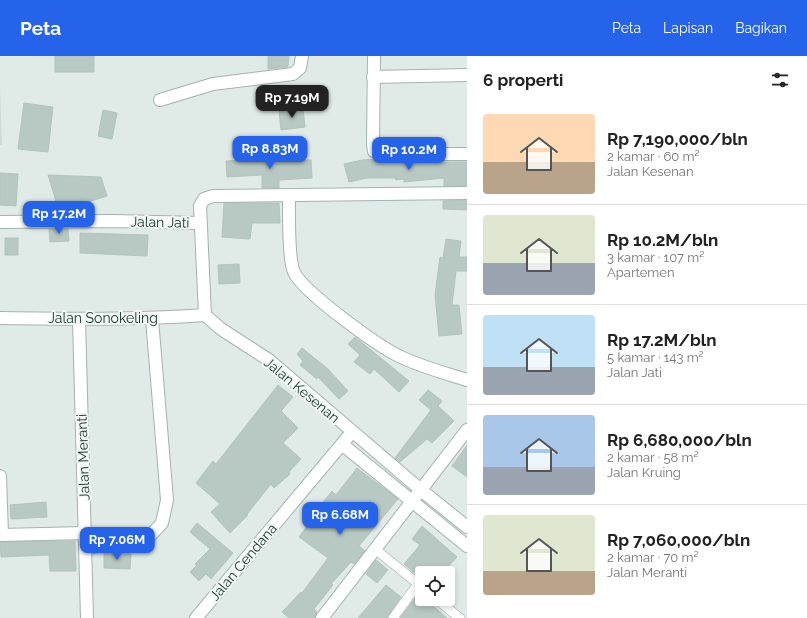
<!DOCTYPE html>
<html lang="id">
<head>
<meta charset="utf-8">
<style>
  :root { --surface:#fff; --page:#f2f2f2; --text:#222; --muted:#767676; --line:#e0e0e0; --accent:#2563eb }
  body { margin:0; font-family:Raleway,sans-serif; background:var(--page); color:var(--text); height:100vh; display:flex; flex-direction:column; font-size:15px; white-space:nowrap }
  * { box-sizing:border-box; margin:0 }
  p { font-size:13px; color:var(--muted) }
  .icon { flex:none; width:22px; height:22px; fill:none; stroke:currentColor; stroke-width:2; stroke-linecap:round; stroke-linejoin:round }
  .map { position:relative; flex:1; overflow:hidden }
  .drawer { display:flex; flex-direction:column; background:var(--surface); width:340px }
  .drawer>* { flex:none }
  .fabs { position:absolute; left:415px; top:510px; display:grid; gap:8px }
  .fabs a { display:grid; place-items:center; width:40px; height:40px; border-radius:4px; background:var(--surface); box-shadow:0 2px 6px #0003; font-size:20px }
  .price { position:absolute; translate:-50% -34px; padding:0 9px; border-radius:8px; background:var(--accent); color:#fff; font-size:13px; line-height:26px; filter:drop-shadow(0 1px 2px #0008) }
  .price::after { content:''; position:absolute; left:50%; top:24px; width:12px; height:9px; margin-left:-6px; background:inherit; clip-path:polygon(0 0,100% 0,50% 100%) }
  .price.selected { background:#222; color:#fff }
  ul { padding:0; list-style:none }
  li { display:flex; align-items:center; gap:12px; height:100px; padding:0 16px }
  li+li { border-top:1px solid var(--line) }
  li span { display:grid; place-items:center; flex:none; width:112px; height:80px; border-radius:4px; color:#555 }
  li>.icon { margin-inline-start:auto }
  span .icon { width:48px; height:48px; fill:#fffc; stroke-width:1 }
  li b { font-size:17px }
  h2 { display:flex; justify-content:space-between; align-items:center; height:48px; padding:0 16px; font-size:17px }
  header { display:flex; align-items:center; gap:24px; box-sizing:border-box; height:56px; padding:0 20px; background:var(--accent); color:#fff }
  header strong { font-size:19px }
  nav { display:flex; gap:22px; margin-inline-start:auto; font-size:14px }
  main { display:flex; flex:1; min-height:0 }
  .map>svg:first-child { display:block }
</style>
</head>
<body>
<header>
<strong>Peta</strong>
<nav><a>Peta</a><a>Lapisan</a><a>Bagikan</a></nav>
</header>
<main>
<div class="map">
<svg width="467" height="562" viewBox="0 0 467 562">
  <rect width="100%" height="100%" fill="#e0ebe7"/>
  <polygon fill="#cedbd6" points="0,31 2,89 0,89"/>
  <g fill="#b8c8c3" stroke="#b2c4be">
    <rect x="55" y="0" width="39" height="16"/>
    <polygon points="268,0 289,0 288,11 268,13"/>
    <polygon points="24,47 53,51 48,96 18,93"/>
    <polygon points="303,53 305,71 281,74 279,55"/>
    <polygon points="103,54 117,57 112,83 98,80"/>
    <polygon points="256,103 286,103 286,105 311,104 312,122 279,124 279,132 262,132 262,119 227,121 226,105"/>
    <polygon points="379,103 385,104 385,106 467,106 467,130 444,130 444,122 404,126 404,123 396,124 395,122 367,122 349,126 344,108 362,104"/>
    <polygon points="0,117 18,118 16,150 0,149"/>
    <polygon points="48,119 101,121 107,140 59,155"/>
    <polygon points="467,144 467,154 443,153 443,145"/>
    <polygon points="224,147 279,147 280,167 252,167 250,183 222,181"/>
    <polygon points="49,173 68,173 69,185 50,186"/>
    <polygon points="80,177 148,179 147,200 80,197"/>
    <rect x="5" y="182" width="13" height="17"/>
    <polygon points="446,183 461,185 459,201 467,201 467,215 456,215 452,249 459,249 462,278 439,280 435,239 440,201 443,202"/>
    <polygon points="239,208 240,227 219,228 218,209"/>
    <polygon points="355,281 409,325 399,336 374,313 370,318 354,306 360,299 348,288"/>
    <polygon points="302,292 328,313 348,335 339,343 318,321 317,323 300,309 303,305 297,298"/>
    <polygon points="278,329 293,341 281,355 298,372 283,387 301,403 289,416 290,418 274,432 271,428 247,458 248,459 230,477 211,456 220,448 196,427 213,405 216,408"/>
    <polygon points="428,334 442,345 438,350 454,365 432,387 427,383 400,406 395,402 431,354 419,344"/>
    <polygon points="467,389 467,421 452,410"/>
    <polygon points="357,412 398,443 359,490 365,495 354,508 351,506 331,528 333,529 314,553 317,556 315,562 289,562 282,556 301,536 302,537 328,502 299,481 313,462 311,461 332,435 336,439"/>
    <polygon points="46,446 47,461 11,463 10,449"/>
    <polygon points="197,467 233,497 211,523 206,518 199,525 190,516 197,509 195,508 210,493 190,476"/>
    <polygon points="422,470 457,501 442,517 415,517 404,508 420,489 412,483"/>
    <polygon points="75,485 76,515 50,515 49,499 1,501 0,486"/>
    <polygon points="104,497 131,498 130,513 104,512"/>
    <polygon points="376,504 388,514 377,527 366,518"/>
    <polygon points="386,529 401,541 387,562 358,562"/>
    <polygon points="418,538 422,543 425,543 447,562 400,562"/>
  </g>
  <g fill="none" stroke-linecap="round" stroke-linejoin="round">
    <defs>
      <g id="pedestrian">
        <polyline points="375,493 422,531"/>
        <polyline points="436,543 460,562"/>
        <polyline points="393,562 418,528"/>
      </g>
      <g id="minor">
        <polyline points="374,0 373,89 374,95 395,98 467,98"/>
        <polyline points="373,21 467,19"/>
        <polyline points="160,44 213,28 293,18 300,12 302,0"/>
        <polyline points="467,137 213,140 204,143 200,150 205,259 221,273 269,304 421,434 467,471"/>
        <path d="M 289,140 C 289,156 288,204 294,216 C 303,236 379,291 401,301 C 422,311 445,317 467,324"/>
        <polyline points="0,166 113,165 200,167"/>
        <path d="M 0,262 C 69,263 137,264 205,259"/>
        <polyline points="79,264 87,562"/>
        <polyline points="343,389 467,490"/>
        <polyline points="0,420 2,479"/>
        <polyline points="0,479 85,477"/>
        <polyline points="86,492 148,482 162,467 167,444 152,263"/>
        <polyline points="196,562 352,376"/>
        <polyline points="322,562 467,374"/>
      </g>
    </defs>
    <use href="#pedestrian" stroke="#a3b3ae" stroke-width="10"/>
    <use href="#minor" stroke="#a3b3ae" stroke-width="14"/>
    <use href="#pedestrian" stroke="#fff" stroke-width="9"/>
    <use href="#minor" stroke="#fff" stroke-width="12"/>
  </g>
  <g text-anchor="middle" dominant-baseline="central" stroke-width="4" stroke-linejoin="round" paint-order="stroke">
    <g font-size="14" fill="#203b36" stroke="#f0f7f4">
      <text transform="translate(160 166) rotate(1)">Jalan Jati</text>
      <text x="103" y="262">Jalan Sonokeling</text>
      <text transform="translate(302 334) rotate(40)">Jalan Kesenan</text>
      <text transform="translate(83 401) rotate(-92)">Jalan Meranti</text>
      <text transform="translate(243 506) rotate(-50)">Jalan Cendana</text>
    </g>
  </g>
</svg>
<div class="fabs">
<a><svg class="icon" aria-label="locate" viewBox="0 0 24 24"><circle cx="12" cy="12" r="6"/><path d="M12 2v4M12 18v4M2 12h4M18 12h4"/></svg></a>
</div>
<b class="price selected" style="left:292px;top:63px">Rp 7.19M</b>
<b class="price" style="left:270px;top:114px">Rp 8.83M</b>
<b class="price" style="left:409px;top:115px">Rp 10.2M</b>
<b class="price" style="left:59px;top:179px">Rp 17.2M</b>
<b class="price" style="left:340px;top:480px">Rp 6.68M</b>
<b class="price" style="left:117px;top:505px">Rp 7.06M</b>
</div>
<section class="drawer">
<h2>6 properti<svg class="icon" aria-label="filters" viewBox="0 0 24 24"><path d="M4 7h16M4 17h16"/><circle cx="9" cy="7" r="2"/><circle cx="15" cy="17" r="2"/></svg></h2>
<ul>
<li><span style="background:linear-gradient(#ffd9b3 60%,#b9a48a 0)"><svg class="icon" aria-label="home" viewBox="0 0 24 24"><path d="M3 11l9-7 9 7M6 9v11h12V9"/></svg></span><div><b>Rp 7,190,000/bln</b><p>2 kamar · 60 m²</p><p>Jalan Kesenan</p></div></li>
<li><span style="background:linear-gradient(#dfe7d0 60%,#9aa5b1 0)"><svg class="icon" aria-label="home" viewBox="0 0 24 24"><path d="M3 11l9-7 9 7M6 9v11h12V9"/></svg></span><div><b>Rp 10.2M/bln</b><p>3 kamar · 107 m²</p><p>Apartemen</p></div></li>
<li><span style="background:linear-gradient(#bfe0f5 65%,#9aa5b1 0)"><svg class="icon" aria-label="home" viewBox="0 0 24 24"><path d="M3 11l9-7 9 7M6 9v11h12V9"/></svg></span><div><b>Rp 17.2M/bln</b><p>5 kamar · 143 m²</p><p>Jalan Jati</p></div></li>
<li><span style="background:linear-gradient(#a9c7e8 65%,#9aa5b1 0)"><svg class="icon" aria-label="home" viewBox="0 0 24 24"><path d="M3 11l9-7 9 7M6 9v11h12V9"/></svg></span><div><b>Rp 6,680,000/bln</b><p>2 kamar · 58 m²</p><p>Jalan Kruing</p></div></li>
<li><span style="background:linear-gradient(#dfe7d0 70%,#b9a48a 0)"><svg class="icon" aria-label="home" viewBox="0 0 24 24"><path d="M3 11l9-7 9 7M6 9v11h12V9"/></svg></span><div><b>Rp 7,060,000/bln</b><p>2 kamar · 70 m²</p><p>Jalan Meranti</p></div></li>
</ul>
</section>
</main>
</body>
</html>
